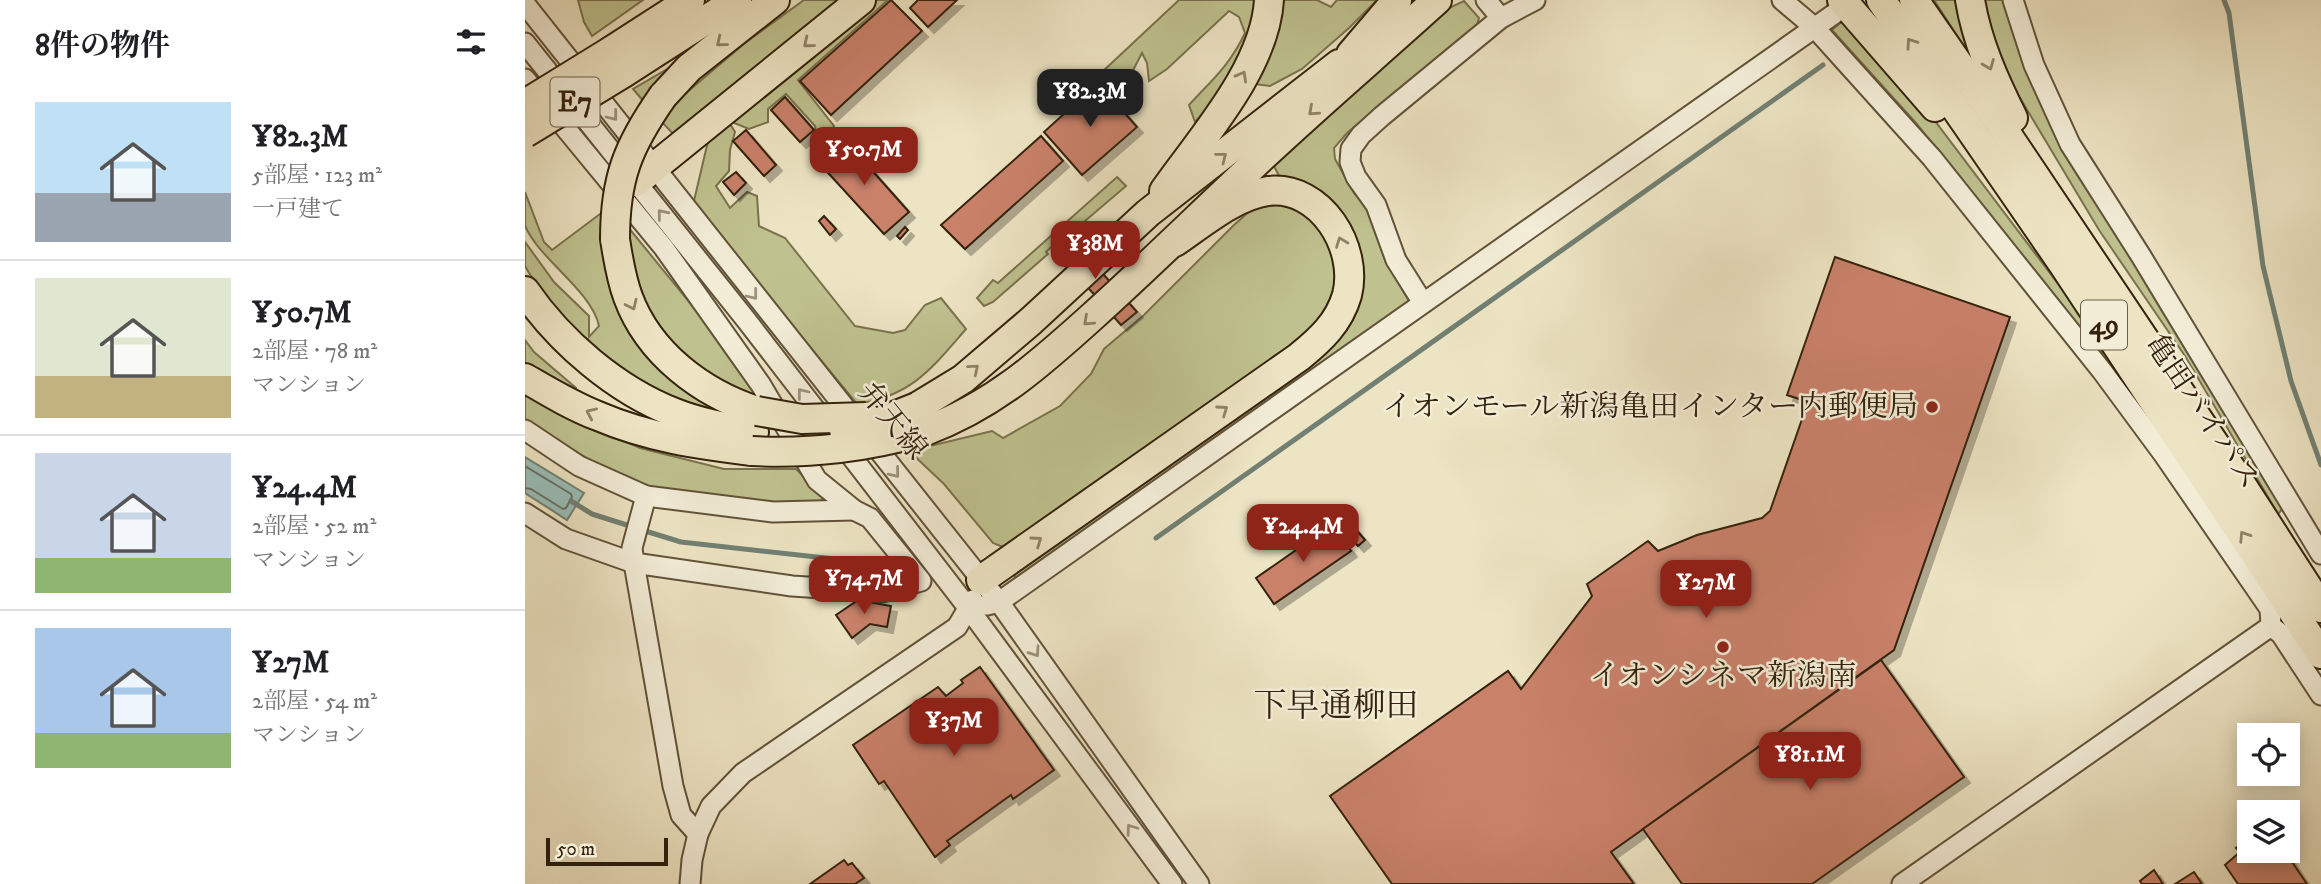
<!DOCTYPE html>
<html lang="ja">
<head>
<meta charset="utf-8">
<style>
  :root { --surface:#fff; --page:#f6f6f6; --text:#202124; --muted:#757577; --line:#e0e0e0; --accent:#8f2418 }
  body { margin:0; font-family:"IM FELL DW Pica","Noto Serif JP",serif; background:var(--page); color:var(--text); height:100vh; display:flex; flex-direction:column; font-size:26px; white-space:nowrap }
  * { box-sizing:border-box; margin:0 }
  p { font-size:23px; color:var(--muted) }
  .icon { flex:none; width:38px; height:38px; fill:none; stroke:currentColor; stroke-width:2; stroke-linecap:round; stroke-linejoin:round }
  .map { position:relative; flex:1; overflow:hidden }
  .drawer { display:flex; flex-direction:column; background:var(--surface); width:525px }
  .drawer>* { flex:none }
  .tools { position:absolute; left:1712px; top:723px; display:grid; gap:14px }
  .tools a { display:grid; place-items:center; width:63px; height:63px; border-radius:0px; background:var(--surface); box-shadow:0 4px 18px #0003; font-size:35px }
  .scale { position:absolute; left:21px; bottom:18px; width:122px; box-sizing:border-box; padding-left:7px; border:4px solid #34220b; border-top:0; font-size:19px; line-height:24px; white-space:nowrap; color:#34220b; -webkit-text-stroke:5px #f3edd8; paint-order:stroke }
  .price { position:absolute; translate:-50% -60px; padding:0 16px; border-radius:14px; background:var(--accent); color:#fff; font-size:23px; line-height:46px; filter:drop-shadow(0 2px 4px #0008) }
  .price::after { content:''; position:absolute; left:50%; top:42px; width:21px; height:16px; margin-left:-10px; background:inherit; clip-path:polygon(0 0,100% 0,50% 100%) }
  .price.active { background:#222; color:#fff }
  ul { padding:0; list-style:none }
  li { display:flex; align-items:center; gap:21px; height:175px; padding:0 35px }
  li+li { border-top:2px solid var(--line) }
  li span { display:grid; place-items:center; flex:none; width:196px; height:140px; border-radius:0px; color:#555 }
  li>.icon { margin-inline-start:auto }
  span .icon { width:84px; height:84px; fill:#fffc; stroke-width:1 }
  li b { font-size:30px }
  h2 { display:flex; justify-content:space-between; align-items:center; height:84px; padding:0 35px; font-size:30px }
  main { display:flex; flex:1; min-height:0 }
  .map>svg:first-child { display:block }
</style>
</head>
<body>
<main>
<section class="drawer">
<h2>8件の物件<svg class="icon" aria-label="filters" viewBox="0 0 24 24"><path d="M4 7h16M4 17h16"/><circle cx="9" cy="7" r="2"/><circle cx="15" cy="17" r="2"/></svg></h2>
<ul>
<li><span style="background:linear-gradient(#bfe0f5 65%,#9aa5b1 0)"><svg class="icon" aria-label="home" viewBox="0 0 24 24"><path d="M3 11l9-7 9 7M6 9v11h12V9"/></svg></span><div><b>¥82.3M</b><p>5部屋 · 123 m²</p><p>一戸建て</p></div></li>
<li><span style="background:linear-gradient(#dfe7d0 70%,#c2b280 0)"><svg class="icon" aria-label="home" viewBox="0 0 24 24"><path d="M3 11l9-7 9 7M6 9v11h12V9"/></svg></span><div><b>¥50.7M</b><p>2部屋 · 78 m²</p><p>マンション</p></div></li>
<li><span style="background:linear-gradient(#c9d6e8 75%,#8fb573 0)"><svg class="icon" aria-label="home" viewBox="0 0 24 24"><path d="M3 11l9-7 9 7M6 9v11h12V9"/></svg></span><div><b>¥24.4M</b><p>2部屋 · 52 m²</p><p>マンション</p></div></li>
<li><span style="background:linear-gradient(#a9c7e8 75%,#8fb573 0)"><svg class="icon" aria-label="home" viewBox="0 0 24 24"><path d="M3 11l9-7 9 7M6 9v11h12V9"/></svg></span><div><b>¥27M</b><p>2部屋 · 54 m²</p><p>マンション</p></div></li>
</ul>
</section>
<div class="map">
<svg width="1796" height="884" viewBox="0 0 1796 884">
  <defs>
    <filter id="shadow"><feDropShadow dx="6" dy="6" stdDeviation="0" flood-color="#0004"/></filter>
  </defs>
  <rect width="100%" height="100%" fill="#ede4c3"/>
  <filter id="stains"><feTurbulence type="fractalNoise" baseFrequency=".00286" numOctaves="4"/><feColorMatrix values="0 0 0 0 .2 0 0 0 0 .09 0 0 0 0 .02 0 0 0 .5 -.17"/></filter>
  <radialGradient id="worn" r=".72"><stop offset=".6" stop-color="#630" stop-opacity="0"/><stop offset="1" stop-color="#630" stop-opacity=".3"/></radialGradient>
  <g fill="#bfc28f" stroke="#7a724d" stroke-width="2">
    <polygon points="53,0 118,0 67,36 59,22"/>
    <polygon points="279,0 322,0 151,137 136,121 141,110 220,43"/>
    <polygon points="352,0 363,0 273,80 309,126 305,132 292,136 290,126 261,94 243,109 243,122 224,129 204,121"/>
    <path d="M 654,0 L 732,0 L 716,60 L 693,97 L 670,122 L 664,105 C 687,80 705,65 720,33 L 714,17 L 704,11 L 642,69 L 624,81 L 622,63 L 617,53 L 605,76 L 609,101 L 577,72 Z"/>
    <polygon points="758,0 792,0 806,7 812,0 852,0 824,28 777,69 745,86 729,84 745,48"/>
    <polygon points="1409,0 1439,0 1447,59"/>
    <polygon points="1455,0 1479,0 1486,26 1522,110 1759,507 1753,514 1660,356 1574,230 1489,88 1471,48"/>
    <polygon points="939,1 954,18 951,29 884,81 822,133 809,148 810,159 829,193 844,210 860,260 884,301 491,578 486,570 801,348 834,273 834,247 822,223 755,178 749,166 866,56 926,7"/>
    <polygon points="1321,18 1388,92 1574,338 1578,358 1391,123 1307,30"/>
    <polygon points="173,51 120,103 108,89"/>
    <path d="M 205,124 L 210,132 L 205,150 L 204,171 L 191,186 L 205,208 L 222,192 L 232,196 L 234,226 L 260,238 L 330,326 L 368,333 L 380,330 L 400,305 L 416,298 L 441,329 C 407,368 387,396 332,404 L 168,205 L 184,137 Z"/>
    <polygon points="592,177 601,186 546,233 542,232 521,252 523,254 468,302 459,306 452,298 468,280 473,283"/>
    <path d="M 0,192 L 19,242 L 27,250 L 79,211 L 93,307 L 215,421 L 140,396 L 104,373 L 44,328 L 4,273 L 0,266 L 0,242 L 29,282 L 64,316 L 64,337 L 74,326 C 68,297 30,269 11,244 C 7,238 2,232 0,225 C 0,215 0,202 0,192 Z"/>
    <path d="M 749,203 C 757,206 767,207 775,211 C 803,228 819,263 808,295 C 800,318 782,334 765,351 L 478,547 L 468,543 L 419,484 L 384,451 L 467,431 L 478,438 L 535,406 L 566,374 L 579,349 L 619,315 L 709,225 L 727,209 Z"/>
    <polygon points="103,227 218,368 236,404 160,360 135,331 108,278"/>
    <polygon points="0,340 9,352 51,388 50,398 0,368"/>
    <polygon points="0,394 16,404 115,448 199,469 271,469 298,496 295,506 279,508 128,488 81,470 0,420"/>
  </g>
  <polygon fill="#9abeb9" stroke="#718073" stroke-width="2" points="0,457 59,493 42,520 0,493"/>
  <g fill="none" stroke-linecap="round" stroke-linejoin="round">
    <polyline stroke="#677062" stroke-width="2" points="0,466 46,494 47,497 41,508 38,509 6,489 0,488"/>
    <g stroke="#718073" stroke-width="5">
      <polyline points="1699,0 1704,13 1738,266 1766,381 1796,465"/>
      <polyline points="46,501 67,514 108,527"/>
      <polyline points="117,530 156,542 328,561"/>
      <polyline points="631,538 1298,65"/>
    </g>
  </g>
  <g fill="#c9816a" stroke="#34220b" stroke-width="2" filter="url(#shadow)">
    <polygon points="366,0 397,31 306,115 275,81"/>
    <polygon points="393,0 432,0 403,27 385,8"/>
    <polygon points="573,83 612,127 557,175 519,132"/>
    <polygon points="260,97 289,130 275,142 246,110"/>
    <polygon points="221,130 251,165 239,176 208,141"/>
    <polygon points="516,136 538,161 440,249 416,225"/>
    <polygon points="320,140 384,212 359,234 295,164"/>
    <polygon points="211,172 221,183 209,195 198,182"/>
    <polygon points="299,216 311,229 305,235 294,221"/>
    <polygon points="380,227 383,230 375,239 372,236"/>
    <polygon points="544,236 612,312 596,325 529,249"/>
    <polygon points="1310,257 1485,317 1369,650 1086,852 1109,884 867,884 805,796 983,671 996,689 1067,596 1062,584 1123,541 1133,551 1172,535 1237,518 1245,511 1283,402 1262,395"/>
    <polygon points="807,525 826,551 749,604 731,578"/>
    <polygon points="827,525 840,540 833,546 820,531"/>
    <polygon points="333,600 366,606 362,627 345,624 327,638 311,615"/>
    <polygon points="1356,660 1439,777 1287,884 1157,884 1118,829"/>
    <polygon points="455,667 529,770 488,799 486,795 422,841 425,845 410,857 359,781 354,784 328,745 413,687 421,696 438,683 436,680"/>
    <polygon points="1724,839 1724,850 1759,850 1782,884 1713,884 1700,865 1715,852 1711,848"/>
    <polygon points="319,860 323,865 327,863 339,878 330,884 285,884"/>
    <polygon points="1629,870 1638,884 1617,884 1615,881"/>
    <polygon points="1669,872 1677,884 1650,884"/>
  </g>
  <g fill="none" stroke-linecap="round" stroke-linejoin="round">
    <defs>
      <g id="minor">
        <polyline points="961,0 976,18"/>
        <polyline points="1257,0 1289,27 1407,158 1577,371 1639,455 1745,609 1746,626 1756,634 1796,695"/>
        <polyline points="1488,0 1509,65 1545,144 1616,256 1796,554"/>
        <polyline points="0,4 474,602 674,884"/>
        <polyline points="0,43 222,321 444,609 647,884"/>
        <polyline points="0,79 139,248 236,385 292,480 329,510 345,518 396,581 358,592 267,586 109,563 41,539 0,513"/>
        <polyline points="898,303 871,260 851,205 831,177 825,162 826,149 836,135 857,116 976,18 1010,0"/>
        <polyline points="0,430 54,466 121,496 248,512 329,510"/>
        <polyline points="121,496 107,548 109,563 148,786 156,815 173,834"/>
        <polyline points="462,605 474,602 1309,14"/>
        <polyline points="165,884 167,860 173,834 186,806 218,773 432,627 448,600"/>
        <polyline points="1377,884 1746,626"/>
      </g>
      <g id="highway">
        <polyline points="1317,0 1410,107"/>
        <polyline points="1356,0 1538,264 1796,654"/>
        <polyline points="1389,0 1475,124 1707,470 1796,608"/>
        <path d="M 1445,0 C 1452,42 1469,80 1488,118"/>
        <polyline points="86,51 165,0"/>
        <polyline points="826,54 872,0"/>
        <polyline points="100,72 212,0"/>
        <polyline points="138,96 164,68 250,0"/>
        <polyline points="111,182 336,0"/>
        <path d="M 639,191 C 677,137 740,68 744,0"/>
        <path d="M 90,239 C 93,259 96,278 103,297 C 124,354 177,393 232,411"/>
        <path d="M 0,291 C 35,342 91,390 150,413 C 175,423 202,428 229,432"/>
        <path d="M 0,378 C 24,392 47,406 73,416 C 122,437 174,445 227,451"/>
        <polyline points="392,407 438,379 506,321 623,213 814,64"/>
        <path d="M 400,431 C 468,406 516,363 569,315 C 620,269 669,221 719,174 C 782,114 848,58 912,0"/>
        <path d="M 456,580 L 774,357 C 795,340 814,323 822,295 C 834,248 796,185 743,191 C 709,196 678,223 650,242"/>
      </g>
    </defs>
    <use href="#minor" stroke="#625239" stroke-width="23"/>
    <use href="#highway" stroke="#34220b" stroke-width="32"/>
    <use href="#minor" stroke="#f3edd8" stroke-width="19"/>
    <use href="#highway" stroke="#ede4c3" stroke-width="28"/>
    <defs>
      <g id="highway-bridge">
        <polyline points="0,104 86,51"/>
        <polyline points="0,133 100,72"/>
        <path d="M 90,239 C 90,178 103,146 138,96"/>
        <polyline points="232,411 277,419 341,417"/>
        <polyline points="319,430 344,426 392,407"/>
        <path d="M 227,451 C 288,454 341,447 400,431"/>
      </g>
    </defs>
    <use href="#highway-bridge" stroke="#34220b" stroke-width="32" stroke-linecap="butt"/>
    <use href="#highway-bridge" stroke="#ede4c3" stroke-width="28"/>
  </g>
  <defs><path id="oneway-chevron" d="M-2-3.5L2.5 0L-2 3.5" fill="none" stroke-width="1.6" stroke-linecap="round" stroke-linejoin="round" transform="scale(1.75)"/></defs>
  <g stroke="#908367">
    <use href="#oneway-chevron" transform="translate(196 42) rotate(141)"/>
    <use href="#oneway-chevron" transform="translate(283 43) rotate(141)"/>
    <use href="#oneway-chevron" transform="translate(1386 43) rotate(-125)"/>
    <use href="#oneway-chevron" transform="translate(1464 65) rotate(68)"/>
    <use href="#oneway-chevron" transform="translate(717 76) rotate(-61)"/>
    <use href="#oneway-chevron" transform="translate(788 111) rotate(138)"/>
    <use href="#oneway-chevron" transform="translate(697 157) rotate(-38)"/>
    <use href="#oneway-chevron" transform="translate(816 242) rotate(-111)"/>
    <use href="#oneway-chevron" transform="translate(107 305) rotate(65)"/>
    <use href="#oneway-chevron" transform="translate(563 321) rotate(138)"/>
    <use href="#oneway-chevron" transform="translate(449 369) rotate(-40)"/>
    <use href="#oneway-chevron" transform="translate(698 410) rotate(-35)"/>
    <use href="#oneway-chevron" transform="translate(66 413) rotate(-156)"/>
    <use href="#oneway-chevron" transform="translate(1719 536) rotate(-123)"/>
    <use href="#oneway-chevron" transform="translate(512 541) rotate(-35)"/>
  </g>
  <g stroke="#9d927c">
    <use href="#oneway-chevron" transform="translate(88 116) rotate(52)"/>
    <use href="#oneway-chevron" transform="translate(137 214) rotate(-129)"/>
    <use href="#oneway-chevron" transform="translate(228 295) rotate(52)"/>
    <use href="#oneway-chevron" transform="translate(277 393) rotate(-128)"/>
    <use href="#oneway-chevron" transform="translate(370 473) rotate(51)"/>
    <use href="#oneway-chevron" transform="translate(510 652) rotate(55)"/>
    <use href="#oneway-chevron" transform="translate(606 829) rotate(-126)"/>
  </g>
  <g fill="#8f2418" stroke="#f3edd8" stroke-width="2.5">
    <circle cx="1407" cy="407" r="7"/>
    <circle cx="1198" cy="647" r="7"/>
  </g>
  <g text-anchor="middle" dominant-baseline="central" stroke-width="5" stroke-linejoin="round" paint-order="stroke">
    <g fill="#f3edd8" stroke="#6d5f48" stroke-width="2">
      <rect x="25.5" y="77.5" width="49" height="49" rx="5"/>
      <rect x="1556" y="300.5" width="46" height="49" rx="5"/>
    </g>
    <g font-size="28" font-weight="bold" fill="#34220b">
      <text x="50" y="102">E7</text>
      <text x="1579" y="325">49</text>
    </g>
    <g font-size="30" fill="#34220b" stroke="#f3edd8" text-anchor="end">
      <text x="1393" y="407">イオンモール新潟亀田インター内郵便局</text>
      <text x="1198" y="676" text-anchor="middle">イオンシネマ新潟南</text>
    </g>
    <g font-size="30" fill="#34220b" stroke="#f3edd8">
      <text transform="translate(1677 412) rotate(56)">亀田バイパス</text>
      <text transform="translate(367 421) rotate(51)">弁天線</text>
    </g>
    <g font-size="33" fill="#34220b" stroke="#f3edd8">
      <text x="811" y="706">下早通柳田</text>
    </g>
  </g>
  <rect width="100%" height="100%" filter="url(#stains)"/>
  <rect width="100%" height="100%" fill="url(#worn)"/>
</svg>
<div class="tools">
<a><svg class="icon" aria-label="locate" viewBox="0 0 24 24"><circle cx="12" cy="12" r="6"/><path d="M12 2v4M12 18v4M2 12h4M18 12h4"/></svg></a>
<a><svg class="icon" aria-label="layers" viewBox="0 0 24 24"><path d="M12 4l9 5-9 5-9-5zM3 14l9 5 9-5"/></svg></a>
</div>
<div class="scale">50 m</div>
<b class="price active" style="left:565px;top:129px">¥82.3M</b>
<b class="price" style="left:339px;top:187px">¥50.7M</b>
<b class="price" style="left:570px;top:281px">¥38M</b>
<b class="price" style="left:778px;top:564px">¥24.4M</b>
<b class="price" style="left:339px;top:616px">¥74.7M</b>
<b class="price" style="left:1181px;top:620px">¥27M</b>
<b class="price" style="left:429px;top:758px">¥37M</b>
<b class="price" style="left:1285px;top:792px">¥81.1M</b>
</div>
</main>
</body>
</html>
